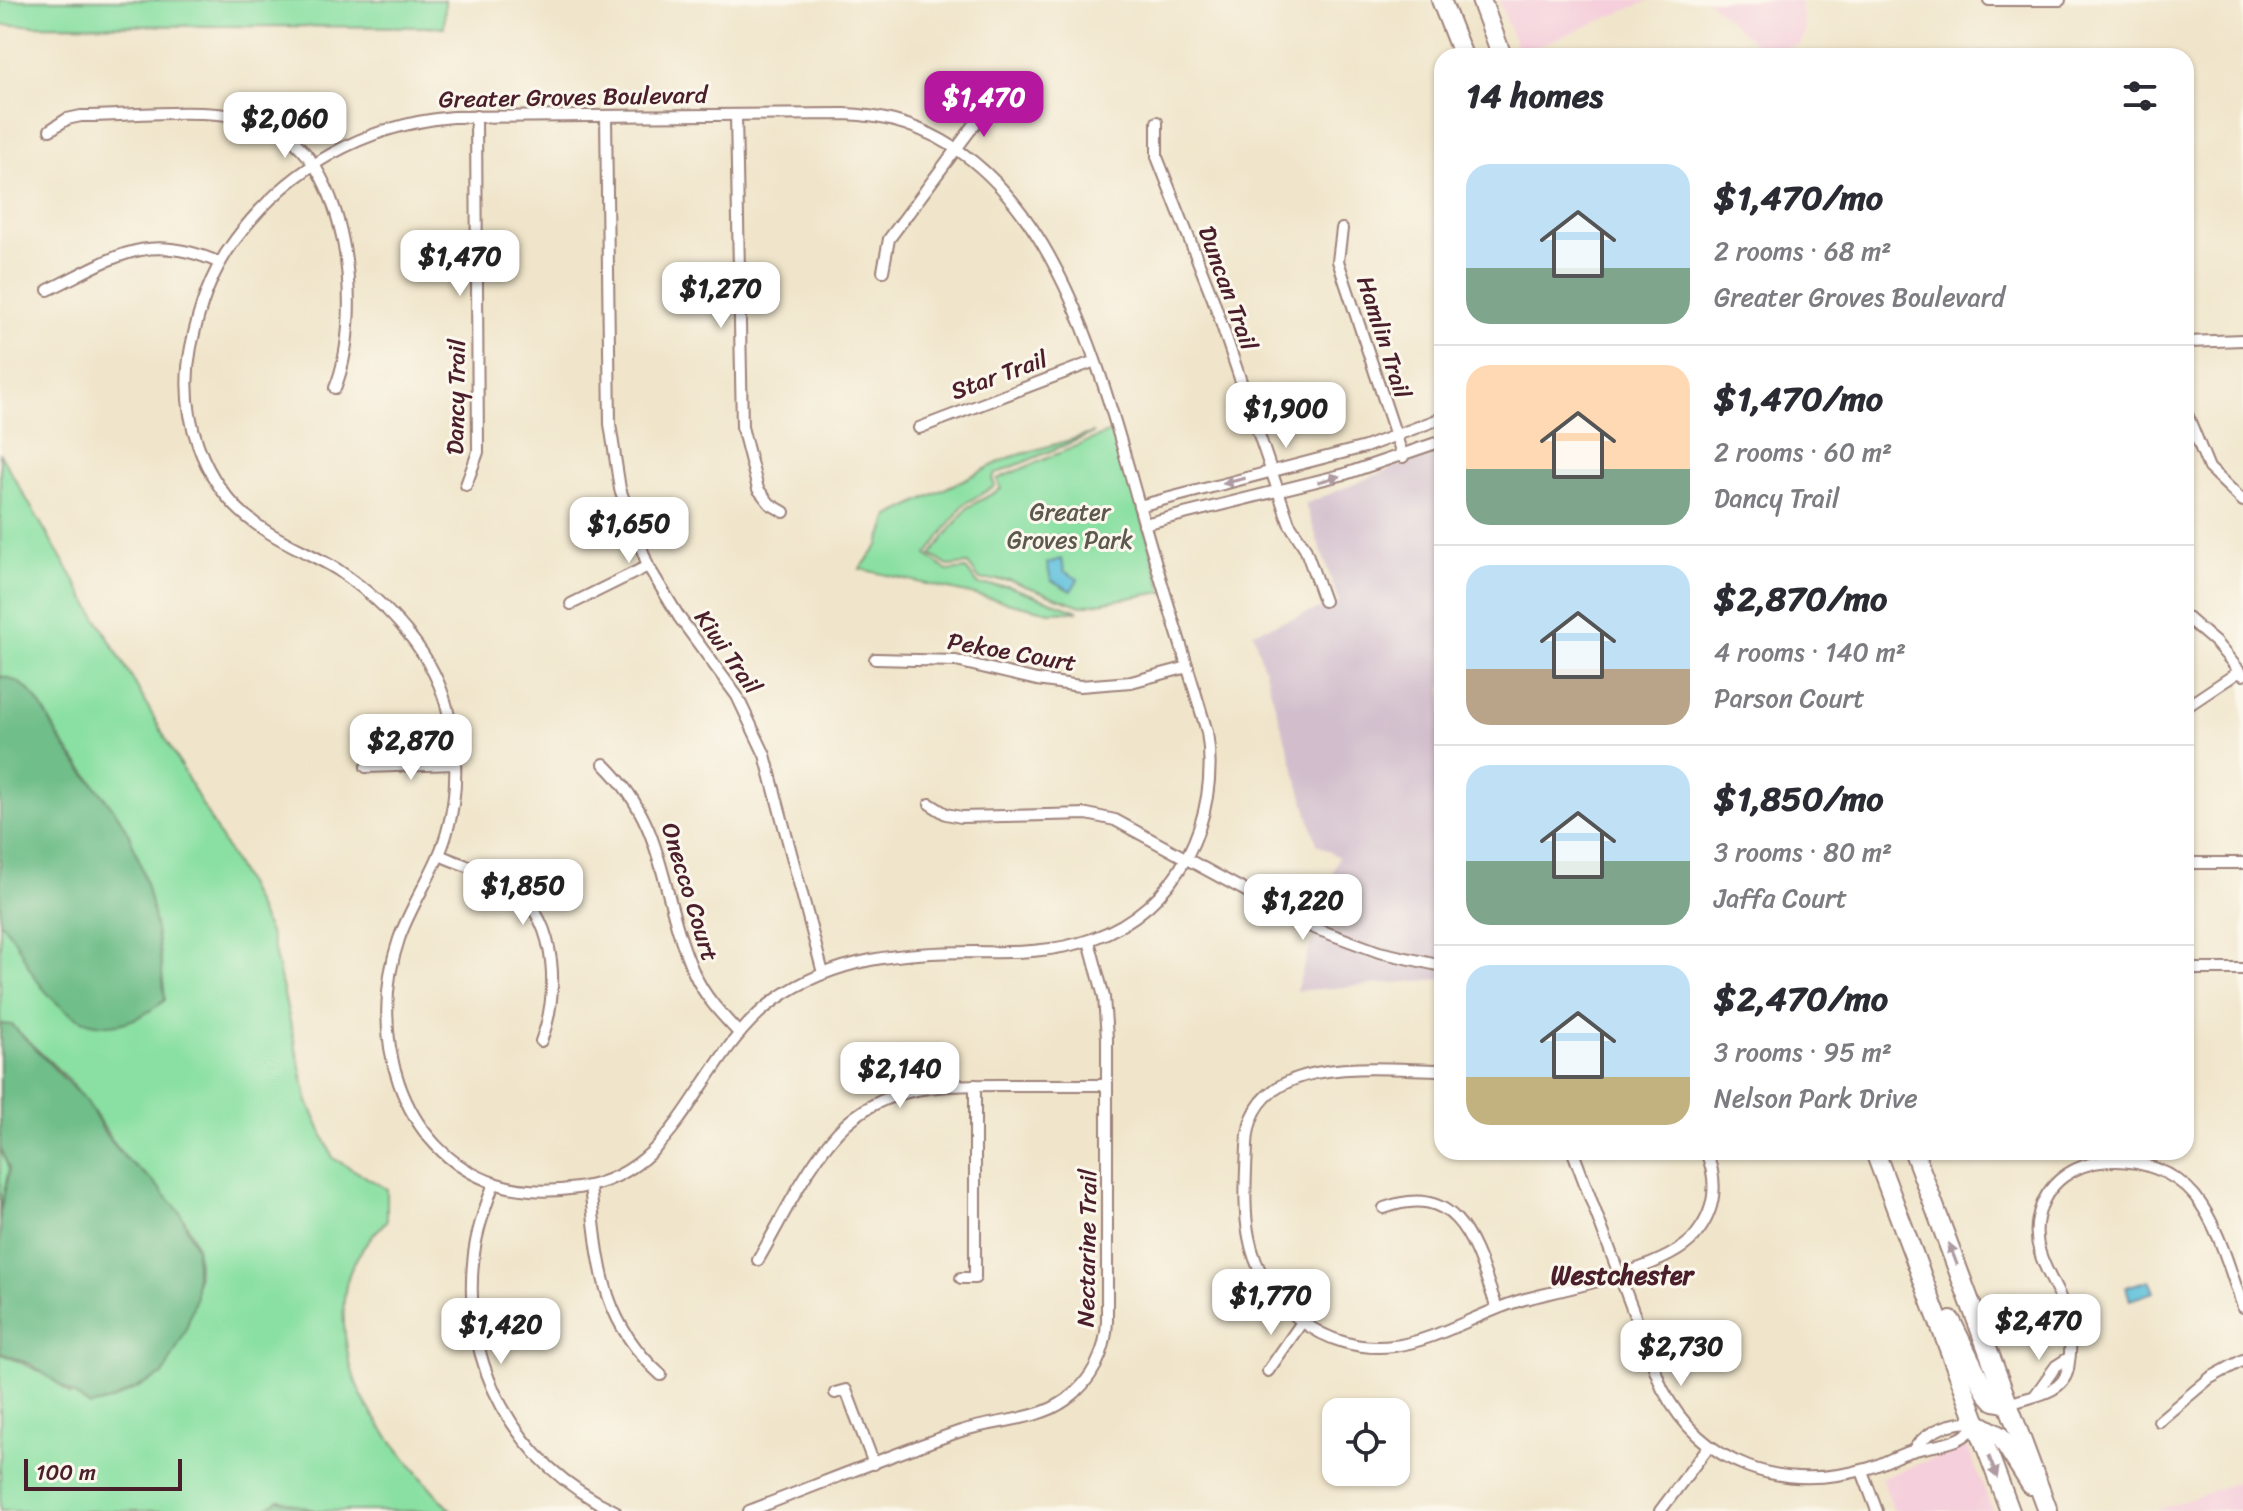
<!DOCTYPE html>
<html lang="en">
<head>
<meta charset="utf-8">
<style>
  :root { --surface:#fff; --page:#f2f2f3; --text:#2b2b33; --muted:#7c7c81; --line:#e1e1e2; --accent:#b5179e }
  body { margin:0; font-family:Sriracha,sans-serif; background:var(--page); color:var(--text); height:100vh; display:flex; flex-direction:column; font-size:30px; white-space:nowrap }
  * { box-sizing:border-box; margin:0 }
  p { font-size:26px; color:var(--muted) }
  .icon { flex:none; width:44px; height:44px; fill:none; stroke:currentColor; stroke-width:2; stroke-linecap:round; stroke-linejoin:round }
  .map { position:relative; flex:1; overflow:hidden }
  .details { position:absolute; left:1434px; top:48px; width:760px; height:1112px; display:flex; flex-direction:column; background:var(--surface); border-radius:24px; box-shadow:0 2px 6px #0004 }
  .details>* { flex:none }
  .buttons { position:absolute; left:1322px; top:1398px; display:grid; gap:16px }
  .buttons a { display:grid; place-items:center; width:88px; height:88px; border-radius:16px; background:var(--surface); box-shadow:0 2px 6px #0004; font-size:40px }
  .scale { position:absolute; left:24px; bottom:20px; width:158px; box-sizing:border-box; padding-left:8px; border:4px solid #4a1f2b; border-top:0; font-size:22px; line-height:28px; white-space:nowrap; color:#4a1f2b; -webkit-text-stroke:6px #fbf7ec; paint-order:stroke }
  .price { position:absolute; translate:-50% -68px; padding:0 18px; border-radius:16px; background:#fff; color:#222; font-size:26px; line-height:52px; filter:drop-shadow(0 2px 4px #0008) }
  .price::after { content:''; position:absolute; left:50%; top:48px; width:24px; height:18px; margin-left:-12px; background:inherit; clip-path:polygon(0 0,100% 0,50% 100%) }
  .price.selected { background:var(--accent); color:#fff }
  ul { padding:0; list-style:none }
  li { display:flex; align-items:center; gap:24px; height:200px; padding:0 32px }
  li+li { border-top:2px solid var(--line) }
  li span { display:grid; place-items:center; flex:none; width:224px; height:160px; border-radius:24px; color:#555 }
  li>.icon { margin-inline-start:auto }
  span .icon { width:96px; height:96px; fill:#fffc; stroke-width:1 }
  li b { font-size:34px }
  h2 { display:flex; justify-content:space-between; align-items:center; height:96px; padding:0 32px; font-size:34px }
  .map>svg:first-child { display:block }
</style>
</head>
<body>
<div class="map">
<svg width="2243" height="1511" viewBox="0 0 2243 1511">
  <rect width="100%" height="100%" fill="#fbf7ec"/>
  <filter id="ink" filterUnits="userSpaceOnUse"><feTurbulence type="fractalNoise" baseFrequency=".0125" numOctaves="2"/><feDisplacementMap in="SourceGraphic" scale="16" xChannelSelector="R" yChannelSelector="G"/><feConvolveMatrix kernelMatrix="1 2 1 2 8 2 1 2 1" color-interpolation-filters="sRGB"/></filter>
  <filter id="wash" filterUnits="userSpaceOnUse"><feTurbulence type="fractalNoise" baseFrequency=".006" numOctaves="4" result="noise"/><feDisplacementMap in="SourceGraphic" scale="32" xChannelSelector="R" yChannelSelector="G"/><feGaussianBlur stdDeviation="1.8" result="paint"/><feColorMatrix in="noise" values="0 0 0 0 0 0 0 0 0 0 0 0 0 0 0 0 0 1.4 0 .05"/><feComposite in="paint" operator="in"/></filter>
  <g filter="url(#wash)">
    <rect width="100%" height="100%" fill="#f0e5ca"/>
    <g fill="#f5cfdb">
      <polygon points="1499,0 1651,0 1519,54"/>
      <polygon points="1707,0 1800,0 1805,31 1799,45 1761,49"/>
      <polygon points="1967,1446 1993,1511 1894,1511 1881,1478"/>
      <polygon points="2243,1480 2243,1511 2155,1511"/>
    </g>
    <polygon fill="#d1bdcc" points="1442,448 1442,979 1296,991 1338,857 1317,844 1253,632 1339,602 1305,504"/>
    <g fill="#8ae0a3" stroke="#6a8067" stroke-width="2">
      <polygon points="0,0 445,0 444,27 0,25"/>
      <polygon points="1117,429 1163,592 1081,606 1009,580 980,580 968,564 948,566 931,555 968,507 1001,489 997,479"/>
      <polygon points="1094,433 995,474 992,479 995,486 964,504 927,555 947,571 966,569 979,585 1008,586 1078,611 1050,612 860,569 879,545 889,516 1008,458"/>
      <path d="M 0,454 L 132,678 L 246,884 L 271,937 L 308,1102 L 333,1158 L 387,1189 L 387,1220 C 371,1237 353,1257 347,1281 C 339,1313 346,1360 359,1390 C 372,1422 427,1485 452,1511 L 316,1511 L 280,1500 L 261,1511 L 0,1511 L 0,1353 L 52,1377 L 70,1395 L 185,1332 C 193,1306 202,1275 196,1247 C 186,1206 150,1186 124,1156 C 109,1139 100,1119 86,1101 C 66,1073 36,1050 12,1026 L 0,1024 L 0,922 L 11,932 L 36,978 L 162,971 C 154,905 132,845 97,788 C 87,771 71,757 60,739 C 44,713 35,682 0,676 Z"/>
      <polygon points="0,1148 9,1169 0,1213"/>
    </g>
    <g fill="#6fbe89" stroke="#5c6e5a" stroke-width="2">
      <path d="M 0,676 C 35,682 44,712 60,739 C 78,769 105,793 122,822 C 149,867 160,948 165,1000 C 114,1041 73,1030 36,979 C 23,960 18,938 0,922 Z"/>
      <polygon points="0,1024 12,1025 87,1102 106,1135 126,1159 153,1181 180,1212 196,1248 196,1297 185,1332 163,1375 110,1401 90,1406 30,1364 0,1353 0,1213 9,1169 0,1148"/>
      <polygon points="279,1500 316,1511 261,1511"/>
    </g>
    <g fill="#5ec1dc" stroke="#547084" stroke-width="2">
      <polygon points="1062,559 1064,571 1078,579 1071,591 1051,580 1047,563"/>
      <polygon points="2149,1280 2154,1292 2130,1300 2126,1287"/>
    </g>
  </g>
  <g filter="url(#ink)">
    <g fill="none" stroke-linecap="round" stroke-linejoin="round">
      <defs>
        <g id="street">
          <polyline points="1989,0 2060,0"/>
          <path d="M 844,114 C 1039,119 1096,354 1139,505 C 1160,581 1185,656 1207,732 C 1221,818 1178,909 1092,939 C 1056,952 1014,953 976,952 C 905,952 835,957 775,1000 C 696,1057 683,1173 578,1188 C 551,1192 523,1192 497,1184 C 397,1151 368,1029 399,939 C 412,902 437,869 447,832 C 458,794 457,753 449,716 C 436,654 388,604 338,570 C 311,553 281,543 256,524 C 201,484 178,412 191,347 C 199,308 211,272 235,240 C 288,168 364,125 453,117 Z"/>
          <polyline points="736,115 742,427 758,489 770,504 784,512"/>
          <polyline points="606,116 610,424 620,489 648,566 679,617 737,696 765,755 823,973"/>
          <polyline points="1157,122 1157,157 1213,299 1289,523 1305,548 1324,601"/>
          <path d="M 50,130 L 67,119 L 81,116 C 137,116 216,104 268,125 C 350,158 364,317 335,388"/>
          <polyline points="1342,229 1338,261 1403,457"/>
          <polyline points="883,271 889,239 986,109"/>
          <path d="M 48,290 C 114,258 146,230 220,263"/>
          <polyline points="2186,342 2243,340"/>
          <polyline points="2186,412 2209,468 2243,501"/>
          <polyline points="919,428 1095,361"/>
          <polyline points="466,485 478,452 476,116"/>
          <polyline points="1139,506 1365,447 1442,418"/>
          <polyline points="1144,524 1345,474 1442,441"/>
          <polyline points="571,604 648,566"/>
          <polyline points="2186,617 2216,643 2243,675"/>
          <polyline points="875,659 956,661 1037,680 1080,686 1131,682 1188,667"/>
          <polyline points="2186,707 2240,671"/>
          <path d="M 604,764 C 669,828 659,896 694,973 C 704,996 721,1014 738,1032"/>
          <polyline points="366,767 455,764"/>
          <polyline points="930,804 946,814 961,817 1087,814 1115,820 1314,928 1379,952 1442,966"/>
          <path d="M 439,855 C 464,866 496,874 517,891 C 558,925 559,996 541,1041"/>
          <polyline points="2186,863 2243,863"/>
          <polyline points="2186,969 2243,969"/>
          <path d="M 1442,1070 C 1378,1070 1249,1050 1247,1146 C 1246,1175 1243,1208 1249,1237 C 1261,1304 1325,1355 1394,1346 C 1439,1340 1481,1311 1525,1299 C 1568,1288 1665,1270 1694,1237 C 1716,1211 1719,1183 1706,1152"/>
          <path d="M 1573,1152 L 1662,1388 C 1703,1467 1783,1492 1866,1469 C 1882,1465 1896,1455 1912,1451 C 1934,1444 1963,1446 1977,1423"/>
          <path d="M 494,1183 C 486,1206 477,1229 474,1254 C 460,1364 515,1464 615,1511"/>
          <path d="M 590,1187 C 599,1263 600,1320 661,1375"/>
          <path d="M 1384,1208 C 1463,1179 1476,1252 1497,1308"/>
          <path d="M 758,1260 C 781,1221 802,1175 831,1140 C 876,1084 938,1085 1004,1085 C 1038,1085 1073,1085 1107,1085"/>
          <polyline points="961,1278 975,1278 975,1085"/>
          <polyline points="1268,1371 1302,1322"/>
          <polyline points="835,1393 846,1390 874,1464"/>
          <polyline points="2036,1394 2056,1366 2067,1359"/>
          <path d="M 2009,1404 C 2029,1396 2063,1395 2068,1369 C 2071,1353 2072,1331 2067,1315 C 2057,1282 2030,1255 2038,1218 C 2053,1145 2155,1147 2195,1196 C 2219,1226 2230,1271 2243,1307"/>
          <polyline points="2159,1421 2210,1378 2243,1360"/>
          <path d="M 1914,1449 C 1927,1430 1954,1420 1977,1423"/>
          <polyline points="1862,1471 1877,1511"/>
          <path d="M 749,1511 C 820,1484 890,1455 961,1431 C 995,1420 1037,1421 1066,1400 C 1092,1381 1106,1353 1107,1321 L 1107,1038 L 1104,997 L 1089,941"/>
          <polyline points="1660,1511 1709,1446"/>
        </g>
        <g id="highway">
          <polyline points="1441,0 1463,56"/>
          <polyline points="1481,0 1502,56"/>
          <polyline points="1875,1152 2010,1511"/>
          <polyline points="1914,1152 2048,1511"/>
          <polyline points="1951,1321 1986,1392 1994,1401 2009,1404"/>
          <polyline points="1977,1423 2000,1436 2031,1485"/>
        </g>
      </defs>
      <use href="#street" stroke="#9d827a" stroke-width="14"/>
      <use href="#highway" stroke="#9d827a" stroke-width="22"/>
      <use href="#street" stroke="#fff" stroke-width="10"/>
      <use href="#highway" stroke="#fff" stroke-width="18"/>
    </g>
    <defs><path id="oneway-solid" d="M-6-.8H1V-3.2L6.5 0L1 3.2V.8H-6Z" transform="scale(2)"/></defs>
    <g fill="#ae9aa0">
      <use href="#oneway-solid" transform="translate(1329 479) rotate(-15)"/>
      <use href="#oneway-solid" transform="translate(1234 481) rotate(166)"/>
      <use href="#oneway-solid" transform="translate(1953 1254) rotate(-111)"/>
      <use href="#oneway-solid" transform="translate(1993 1467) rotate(69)"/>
    </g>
  </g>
  <g text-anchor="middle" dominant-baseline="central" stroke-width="6" stroke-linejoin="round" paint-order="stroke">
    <g font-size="24" fill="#4a1f2b" stroke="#fbf7ec">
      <text transform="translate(573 97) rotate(-1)">Greater Groves Boulevard</text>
      <text transform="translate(1228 288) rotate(70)">Duncan Trail</text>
      <text transform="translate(1384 337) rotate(72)">Hamlin Trail</text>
      <text transform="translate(999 375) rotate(-20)">Star Trail</text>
      <text transform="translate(456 397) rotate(-89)">Dancy Trail</text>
      <text transform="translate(728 652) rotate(55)">Kiwi Trail</text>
      <text transform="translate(1012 652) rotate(10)">Pekoe Court</text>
      <text transform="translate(690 892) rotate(73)">Onecco Court</text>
      <text transform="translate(1087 1248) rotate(-89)">Nectarine Trail</text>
    </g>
    <g font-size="24" fill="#5d594f" stroke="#fbf7ec">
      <text x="1070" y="512">Greater<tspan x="1070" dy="28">Groves Park</tspan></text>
    </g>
    <g font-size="26" font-weight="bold" fill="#4a1f2b" stroke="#fbf7ec">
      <text x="1622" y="1275">Westchester</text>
    </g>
  </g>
</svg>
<div class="buttons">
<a><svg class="icon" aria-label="locate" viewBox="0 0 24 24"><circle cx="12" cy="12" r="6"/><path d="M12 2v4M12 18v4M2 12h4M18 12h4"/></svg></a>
</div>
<div class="scale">100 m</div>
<b class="price selected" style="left:984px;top:139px">$1,470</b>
<b class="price" style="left:285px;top:160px">$2,060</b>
<b class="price" style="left:460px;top:298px">$1,470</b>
<b class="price" style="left:721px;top:330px">$1,270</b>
<b class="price" style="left:1286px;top:450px">$1,900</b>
<b class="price" style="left:629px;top:565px">$1,650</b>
<b class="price" style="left:411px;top:782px">$2,870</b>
<b class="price" style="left:523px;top:927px">$1,850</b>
<b class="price" style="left:1303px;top:942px">$1,220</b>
<b class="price" style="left:900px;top:1110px">$2,140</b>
<b class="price" style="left:1271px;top:1337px">$1,770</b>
<b class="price" style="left:2039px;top:1362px">$2,470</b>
<b class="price" style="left:501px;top:1366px">$1,420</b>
<b class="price" style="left:1681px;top:1388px">$2,730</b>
<section class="details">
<h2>14 homes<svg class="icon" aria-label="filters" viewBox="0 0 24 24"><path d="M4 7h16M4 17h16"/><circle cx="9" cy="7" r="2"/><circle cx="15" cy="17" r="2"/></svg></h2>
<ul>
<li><span style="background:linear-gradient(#bfe0f5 65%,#7fa58c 0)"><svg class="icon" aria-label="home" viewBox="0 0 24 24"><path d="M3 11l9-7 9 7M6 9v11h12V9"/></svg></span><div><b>$1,470/mo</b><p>2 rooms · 68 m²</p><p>Greater Groves Boulevard</p></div></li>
<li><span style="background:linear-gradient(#ffd9b3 65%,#7fa58c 0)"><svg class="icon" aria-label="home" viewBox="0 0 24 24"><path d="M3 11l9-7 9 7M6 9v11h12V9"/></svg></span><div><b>$1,470/mo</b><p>2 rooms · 60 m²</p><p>Dancy Trail</p></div></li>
<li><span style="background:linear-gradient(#bfe0f5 65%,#b9a48a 0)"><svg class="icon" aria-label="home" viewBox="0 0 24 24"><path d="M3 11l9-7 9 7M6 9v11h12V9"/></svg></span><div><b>$2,870/mo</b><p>4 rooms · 140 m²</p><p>Parson Court</p></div></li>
<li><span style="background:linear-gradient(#bfe0f5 60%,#7fa58c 0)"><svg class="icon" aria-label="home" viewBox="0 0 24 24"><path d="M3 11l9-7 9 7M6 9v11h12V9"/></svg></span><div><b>$1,850/mo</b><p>3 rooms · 80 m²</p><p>Jaffa Court</p></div></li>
<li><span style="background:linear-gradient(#bfe0f5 70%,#c2b280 0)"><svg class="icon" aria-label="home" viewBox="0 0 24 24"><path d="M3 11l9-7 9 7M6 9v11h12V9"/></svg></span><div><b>$2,470/mo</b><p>3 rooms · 95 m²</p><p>Nelson Park Drive</p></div></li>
</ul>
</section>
</div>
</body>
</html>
